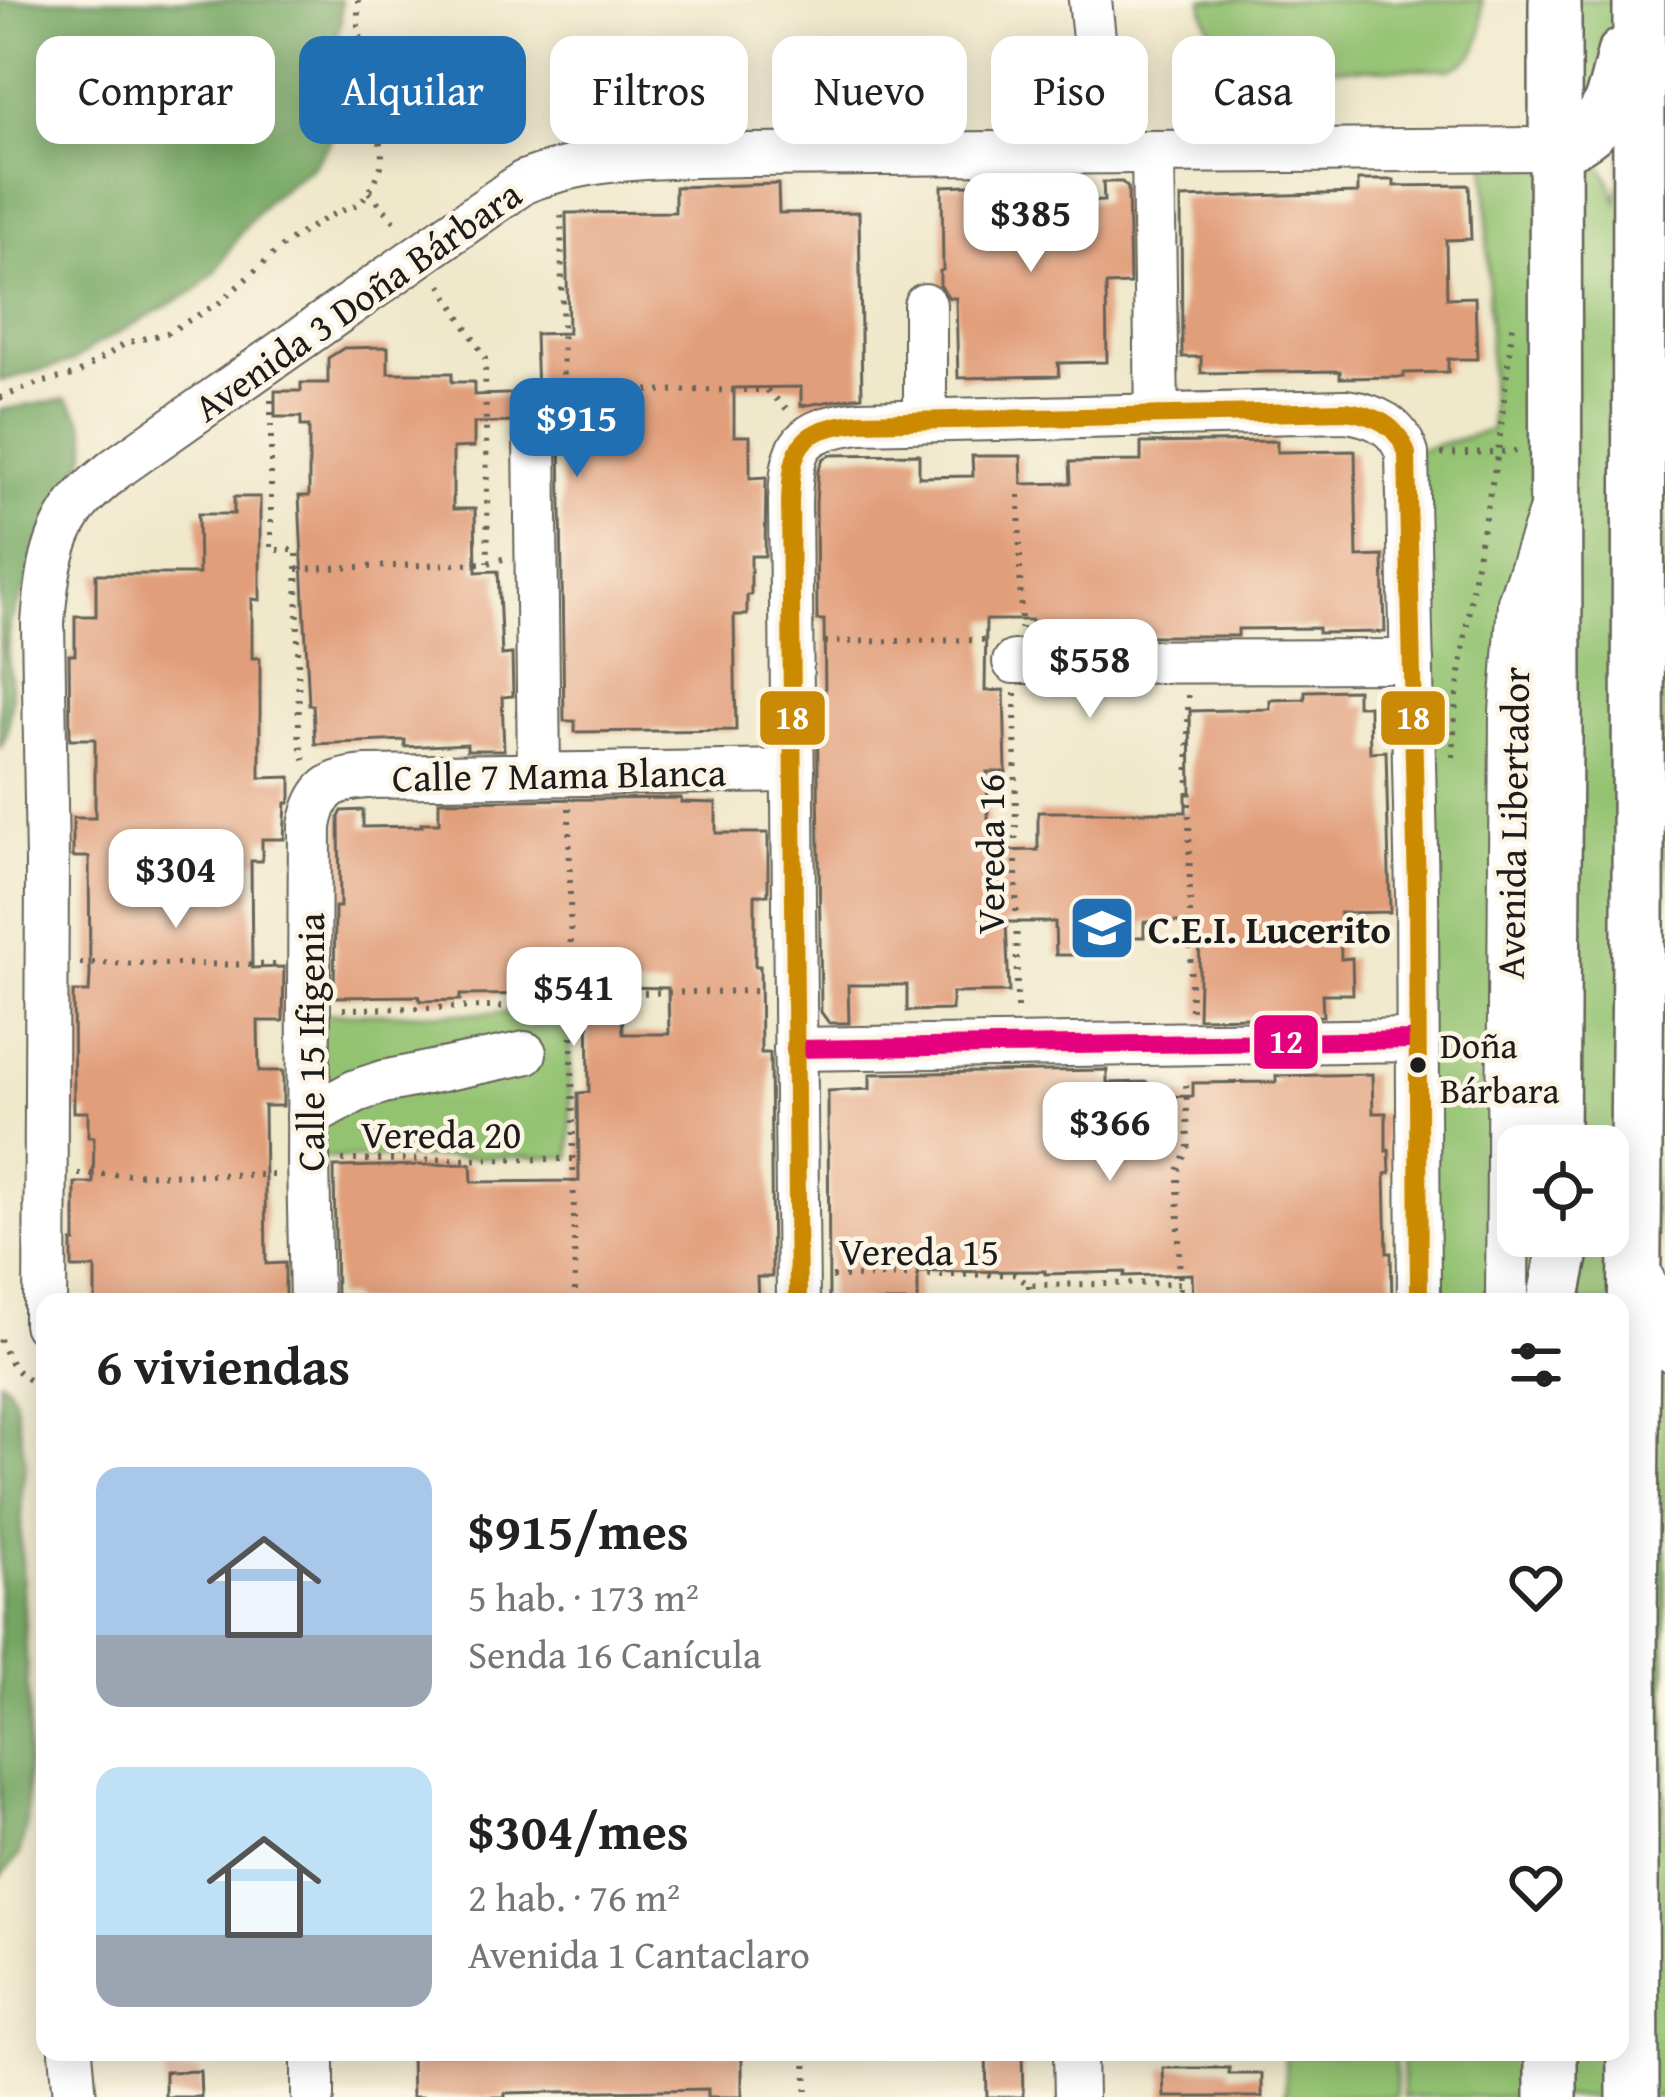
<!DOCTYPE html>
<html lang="es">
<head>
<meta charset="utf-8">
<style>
  :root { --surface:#fff; --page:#f6f6f6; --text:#222; --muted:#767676; --accent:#1f6fb2 }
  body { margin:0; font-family:"Gentium Book Plus",serif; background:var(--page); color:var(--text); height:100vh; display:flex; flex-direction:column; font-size:45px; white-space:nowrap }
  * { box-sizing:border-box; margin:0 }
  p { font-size:39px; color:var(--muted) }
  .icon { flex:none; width:66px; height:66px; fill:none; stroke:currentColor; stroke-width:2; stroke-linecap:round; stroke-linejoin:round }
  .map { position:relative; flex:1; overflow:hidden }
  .details { position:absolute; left:36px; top:1293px; width:1593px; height:768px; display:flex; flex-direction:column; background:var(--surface); border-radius:24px; box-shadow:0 6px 30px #0003 }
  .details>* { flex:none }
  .guide { position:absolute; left:36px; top:36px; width:1593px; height:108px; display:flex; gap:24px }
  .buttons { position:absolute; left:1497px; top:1125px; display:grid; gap:24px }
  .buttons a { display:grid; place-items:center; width:132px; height:132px; border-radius:24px; background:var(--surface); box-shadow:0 6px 30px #0003; font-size:60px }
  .price { position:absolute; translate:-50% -102px; padding:0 27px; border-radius:24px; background:#fff; color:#222; font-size:39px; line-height:78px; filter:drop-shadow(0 3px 6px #0008) }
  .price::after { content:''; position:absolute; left:50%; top:72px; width:36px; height:27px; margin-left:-18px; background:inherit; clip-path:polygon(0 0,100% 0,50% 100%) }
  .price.current { background:var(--accent); color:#fff }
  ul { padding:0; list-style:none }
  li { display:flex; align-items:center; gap:36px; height:300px; padding:0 60px }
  li span { display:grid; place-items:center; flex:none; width:336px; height:240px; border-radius:24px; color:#555 }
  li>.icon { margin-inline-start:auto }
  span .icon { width:144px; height:144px; fill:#fffc; stroke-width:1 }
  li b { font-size:51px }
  h2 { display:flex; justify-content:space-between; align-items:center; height:144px; padding:0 60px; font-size:51px }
  .pill { padding:0 42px; border-radius:24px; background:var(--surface); box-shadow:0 6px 30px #0003; font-size:42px; line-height:108px }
  .pill.current { background:var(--accent); color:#fff }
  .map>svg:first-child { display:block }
</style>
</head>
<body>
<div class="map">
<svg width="1665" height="2097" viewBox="0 0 1665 2097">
  <rect width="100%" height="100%" fill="#fcf5e5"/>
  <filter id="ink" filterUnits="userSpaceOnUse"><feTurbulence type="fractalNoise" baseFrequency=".00833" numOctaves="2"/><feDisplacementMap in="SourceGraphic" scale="24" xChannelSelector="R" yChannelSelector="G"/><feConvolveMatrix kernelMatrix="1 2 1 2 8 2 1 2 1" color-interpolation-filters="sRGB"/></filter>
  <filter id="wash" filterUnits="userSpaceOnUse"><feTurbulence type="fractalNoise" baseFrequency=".004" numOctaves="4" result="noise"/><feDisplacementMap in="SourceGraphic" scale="48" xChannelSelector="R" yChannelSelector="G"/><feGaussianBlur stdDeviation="2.7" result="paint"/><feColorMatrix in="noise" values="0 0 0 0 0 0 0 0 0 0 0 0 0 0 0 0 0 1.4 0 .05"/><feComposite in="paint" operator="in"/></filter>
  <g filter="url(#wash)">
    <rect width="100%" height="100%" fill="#efe8cb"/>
    <g fill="#93c271" stroke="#586f46" stroke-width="3" fill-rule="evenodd">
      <path d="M 1202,0 L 1482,0 C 1482,33 1485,58 1449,69 L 1258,68 C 1252,66 1244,65 1238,61 C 1219,51 1204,21 1202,0 Z"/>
      <path d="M 1555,0 L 1636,0 L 1590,157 C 1608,170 1612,184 1617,205 L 1639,0 L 1665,0 L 1665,925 L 1637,991 L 1665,1349 L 1665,2097 L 1633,2097 L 1620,1302 L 1421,1302 L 1409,453 L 1491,430 L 1486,151 L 1555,151 ZM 1577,1123 C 1585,1139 1588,1146 1608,1146 L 1608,1154 L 1614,1157 L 1614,1163 L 1608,1166 L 1608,1236 L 1518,1236 L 1518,1146 Z"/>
      <polygon points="570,1013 571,1157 310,1158 310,1014"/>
      <polygon points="1402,2052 1611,2052 1614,2097 1403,2097"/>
      <polygon points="1395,2053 1396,2097 1286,2097 1285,2054"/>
    </g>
    <g fill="#76a863" stroke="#496240" stroke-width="3">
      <polygon points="0,0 341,0 341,20 334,47 340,103 333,115 330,142 314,165 268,200 238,236 216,271 196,290 94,346 72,362 0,381"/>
      <path d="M 66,399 C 96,429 91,455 69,488 L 9,625 L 7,650 L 12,696 L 7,733 L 0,749 L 0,410 Z"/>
      <polygon points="0,1380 6,1384 14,1397 26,1464 22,1487 21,1542 29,1717 26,1827 19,1855 0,1878"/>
    </g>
    <g id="blocks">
      <g fill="#e19e7a" fill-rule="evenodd">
        <polygon points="1358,180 1394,180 1394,186 1469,185 1471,239 1446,240 1447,298 1475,297 1477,359 1448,359 1448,372 1404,373 1404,377 1340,378 1340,371 1201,373 1201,357 1182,357 1181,198 1358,193"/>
        <polygon points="1055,182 1055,202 1104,201 1103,182 1122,182 1128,188 1130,284 1106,285 1107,362 1058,363 1059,376 958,378 956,298 949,298 940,285 940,271 943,270 942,186"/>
        <polygon points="778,184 779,213 859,212 862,396 801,406 801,387 734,388 734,436 750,436 750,478 766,477 765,556 751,556 751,595 747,595 747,615 734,615 736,730 575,732 575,721 564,721 560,434 557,422 548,412 534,409 521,413 513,422 474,423 474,447 453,448 453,509 475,509 476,572 498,571 502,655 512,654 513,696 502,697 504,750 467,750 467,744 405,747 405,740 315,744 313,705 309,705 299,496 309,496 309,426 301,426 301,417 275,417 275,391 301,391 301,383 328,383 328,358 344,348 388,347 388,373 452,373 452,382 474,382 474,395 537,393 535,334 568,333 566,213 675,212 675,187"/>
        <polygon points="1277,441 1277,452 1355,451 1357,557 1383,556 1385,632 1318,633 1318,628 1238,629 1238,636 1041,636 1041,625 1032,626 1032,620 986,620 985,691 1004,690 1006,772 987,772 989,851 1038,850 1038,812 1186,812 1186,794 1191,794 1190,711 1270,709 1270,700 1305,699 1305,691 1357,690 1357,706 1369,706 1370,752 1386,751 1390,912 1340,913 1341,959 1352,958 1353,994 1322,994 1323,1016 1198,1018 1200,936 1191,937 1190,922 1144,922 1144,937 1106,937 1106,955 1056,955 1055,922 1006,922 1009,992 952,993 952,1010 907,1011 907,985 848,985 849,1023 829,1023 821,1012 820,934 817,694 825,693 824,620 817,620 816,503 818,471 823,459 830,455 919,454 919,477 973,476 972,456 1021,456 1022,484 1071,483 1070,462 1141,461 1141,443"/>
        <polygon points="234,497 260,497 260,600 252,599 252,658 260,658 260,778 291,777 291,798 289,803 286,803 284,839 262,839 262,861 251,861 252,968 284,967 283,1021 258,1021 259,1071 283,1071 283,1106 264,1106 266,1264 285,1263 285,1302 95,1302 95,1268 72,1268 72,1242 75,1242 75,1183 93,1183 94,1137 88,1137 88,1112 74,1112 73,992 89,992 90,975 89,857 73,857 73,818 95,818 95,739 70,739 69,655 75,655 75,616 96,616 96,574 199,574 198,514 234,514"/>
        <path d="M 681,798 L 681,802 L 716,803 L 716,833 L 768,833 L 768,895 L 755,895 L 755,966 L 760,966 L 761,1053 L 770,1053 L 772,1277 L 757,1277 L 758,1302 L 351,1302 L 351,1297 L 336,1297 L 334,1167 L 471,1164 L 472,1182 L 579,1181 L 578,1093 L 589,1092 L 588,994 L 460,995 L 460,1000 L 420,1001 L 419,996 L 334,997 L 335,907 L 340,907 L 339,817 L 342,811 L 363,810 L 363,827 L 422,826 L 421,823 L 439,823 L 439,801 ZM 621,987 L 668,988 L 669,1034 L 623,1034 Z"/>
        <polygon points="1107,1070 1107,1083 1147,1082 1148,1097 1193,1096 1193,1083 1276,1082 1276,1076 1372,1074 1373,1113 1386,1113 1386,1151 1389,1150 1390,1173 1385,1174 1387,1253 1391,1253 1392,1302 1193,1302 1192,1274 1124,1276 1125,1272 1045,1274 1045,1271 918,1272 918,1302 829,1302 828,1091 870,1089 870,1074"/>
        <polygon points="533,2052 742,2052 742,2097 708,2097 708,2089 505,2093 505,2097 412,2097 411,2055"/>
        <polygon points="986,2052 1022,2052 1023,2097 987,2097"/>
        <polygon points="1163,2068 1229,2068 1229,2074 1262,2074 1262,2097 1164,2097"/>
        <polygon points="200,2071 201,2097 165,2097 165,2072"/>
      </g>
    </g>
  </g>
  <g filter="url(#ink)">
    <use href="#blocks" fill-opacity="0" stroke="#666359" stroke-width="3"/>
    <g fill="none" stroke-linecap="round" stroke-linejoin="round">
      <defs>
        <g id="minor">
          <polyline points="1090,0 1100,95"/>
          <polyline points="1153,153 1157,416"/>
          <polyline points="925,305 925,419"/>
          <polyline points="535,434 539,773"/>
          <polyline points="1014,662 1412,661"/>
          <polyline points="795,1049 1417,1040"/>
          <polyline points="308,1117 356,1091 383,1082 525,1053"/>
          <polyline points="1639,1271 1652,1299 1665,1349"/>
          <path d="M 311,1302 L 308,1160 L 310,826 C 317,789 330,780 367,777 L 793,771"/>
          <path d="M 798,1302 L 790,502 C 792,443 799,430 860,422 L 1346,411 C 1375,415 1398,425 1407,454 L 1417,895 L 1419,1302"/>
          <polyline points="1507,1302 1511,712 1519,602 1550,512"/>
          <path d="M 45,1324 L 47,864 L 43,623 C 46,585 50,543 73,510 C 84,494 100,482 115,469 L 524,182 C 595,154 668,157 743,155 L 1555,149"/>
          <polyline points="71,2052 75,2097"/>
          <polyline points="313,2052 313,2097"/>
          <polyline points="1075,2052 1076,2097"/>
        </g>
        <g id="major">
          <path d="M 1555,149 C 1608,130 1611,104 1623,54"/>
          <polyline points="1553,1146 1556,737 1555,0"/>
          <polyline points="1553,1302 1566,1236"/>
          <polyline points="1551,2052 1551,2097"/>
          <polyline points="1633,2097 1631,1619 1638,959 1639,0"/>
        </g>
      </defs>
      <use href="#minor" stroke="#666359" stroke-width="46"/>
      <use href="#major" stroke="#666359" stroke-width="56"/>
      <g stroke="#666359" stroke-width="6" stroke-dasharray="3 9" stroke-linecap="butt">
        <polyline points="369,192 398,225"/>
        <polyline points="441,285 485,358 488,563"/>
        <polyline points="563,391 767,390 790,412"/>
        <polyline points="0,398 36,384 77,374 126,343 167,333 219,303 286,243 327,217 360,203 373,186 381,166 382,152 358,25 358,0"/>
        <polyline points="271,400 271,550 297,550 299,740 305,763"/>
        <polyline points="559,410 563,391 561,208"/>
        <polyline points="1441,454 1518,451"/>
        <polyline points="1019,495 1021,629"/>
        <polyline points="297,569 488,563 503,559"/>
        <polyline points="825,642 986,640"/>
        <polyline points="1015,693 1017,1010"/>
        <polyline points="1188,695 1191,1012"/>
        <polyline points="1453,757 1455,711 1464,643 1477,557 1498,453 1513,319"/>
        <polyline points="569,808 575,1302"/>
        <polyline points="80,963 276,965"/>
        <polyline points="572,994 760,991"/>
        <polyline points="343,1009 572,1006"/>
        <polyline points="342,1160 574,1159"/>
        <polyline points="78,1174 275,1175"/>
        <polyline points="832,1277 1014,1274 1029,1285 1180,1283"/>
        <polyline points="1029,1285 1029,1302"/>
        <polyline points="1180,1302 1178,1171 1188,1146 1186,1077"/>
        <path d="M 0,1339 C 9,1365 19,1378 45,1387"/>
        <polyline points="806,2052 807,2097"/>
      </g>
      <use href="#minor" stroke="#fff" stroke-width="42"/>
      <use href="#major" stroke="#fff" stroke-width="51"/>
      <defs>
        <polyline id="bus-1" points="795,1049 1417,1040"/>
        <path id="bus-2" d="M 798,1302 L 790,502 C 792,443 799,430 860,422 L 1346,411 C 1375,415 1398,425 1407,454 L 1417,895 L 1419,1302"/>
      </defs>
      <use href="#bus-1" stroke="#fcf5e5" stroke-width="27"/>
      <use href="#bus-2" stroke="#fcf5e5" stroke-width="27"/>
      <use href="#bus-1" stroke="#e5007d" stroke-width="18"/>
      <use href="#bus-2" stroke="#cb8a06" stroke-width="18"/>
    </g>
  </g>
  <defs>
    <symbol id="school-square" viewBox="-11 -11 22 22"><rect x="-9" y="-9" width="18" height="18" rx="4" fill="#1f6fb2" stroke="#fcf5e5"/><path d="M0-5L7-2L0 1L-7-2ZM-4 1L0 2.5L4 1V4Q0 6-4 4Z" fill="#fff"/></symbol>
  </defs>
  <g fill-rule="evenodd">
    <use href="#school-square" x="1064" y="890" width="76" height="76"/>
  </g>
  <circle fill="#1c1c1c" stroke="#fcf5e5" stroke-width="4.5" cx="1418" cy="1065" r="10"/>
  <g text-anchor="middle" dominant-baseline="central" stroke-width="9" stroke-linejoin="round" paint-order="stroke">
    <g font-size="36" fill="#1c1c1c" stroke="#fcf5e5" text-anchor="start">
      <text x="1440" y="1044">Doña<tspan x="1440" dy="45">Bárbara</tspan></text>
    </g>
    <g font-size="39" fill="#1c1c1c" stroke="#fcf5e5">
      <text transform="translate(357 300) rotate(-35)">Avenida 3 Doña Bárbara</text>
      <text transform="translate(559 774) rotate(-1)">Calle 7 Mama Blanca</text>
      <text transform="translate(1512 823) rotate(-89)">Avenida Libertador</text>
      <text transform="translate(989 854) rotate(-90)">Vereda 16</text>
      <text transform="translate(309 1042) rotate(-90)">Calle 15 Ifigenia</text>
      <text x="441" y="1133">Vereda 20</text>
      <text x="919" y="1250">Vereda 15</text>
    </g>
    <g font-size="39" font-weight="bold" fill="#1c1c1c" stroke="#fcf5e5" text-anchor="start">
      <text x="1148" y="928">C.E.I. Lucerito</text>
    </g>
  </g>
  <g stroke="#fcf5e5" stroke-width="4.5">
    <rect x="758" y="689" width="69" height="58" rx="12" fill="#cb8a06"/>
    <rect x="1379" y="689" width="68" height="58" rx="12" fill="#cb8a06"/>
    <rect x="1252" y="1013" width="68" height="58" rx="12" fill="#e5007d"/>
  </g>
  <g font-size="33" text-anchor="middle" font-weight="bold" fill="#fff">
    <text x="792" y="729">18</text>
    <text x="1413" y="729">18</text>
    <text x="1286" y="1053">12</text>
  </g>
</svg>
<div class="buttons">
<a><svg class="icon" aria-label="locate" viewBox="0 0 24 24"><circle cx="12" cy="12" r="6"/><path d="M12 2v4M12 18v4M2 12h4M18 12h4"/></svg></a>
</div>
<b class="price" style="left:1031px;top:275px">$385</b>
<b class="price current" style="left:577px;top:480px">$915</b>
<b class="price" style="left:1090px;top:721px">$558</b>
<b class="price" style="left:176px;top:931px">$304</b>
<b class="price" style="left:574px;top:1049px">$541</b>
<b class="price" style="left:1110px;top:1184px">$366</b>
<div class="guide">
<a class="pill">Comprar</a>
<a class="pill current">Alquilar</a>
<a class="pill">Filtros</a>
<a class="pill">Nuevo</a>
<a class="pill">Piso</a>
<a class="pill">Casa</a>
</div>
<section class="details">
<h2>6 viviendas<svg class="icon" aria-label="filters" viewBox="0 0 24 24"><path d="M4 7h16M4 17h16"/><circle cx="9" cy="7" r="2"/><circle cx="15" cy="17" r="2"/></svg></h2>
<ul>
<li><span style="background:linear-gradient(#a9c7e8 70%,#9aa5b1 0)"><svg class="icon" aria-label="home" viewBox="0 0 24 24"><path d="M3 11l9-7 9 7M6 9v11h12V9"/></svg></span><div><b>$915/mes</b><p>5 hab. · 173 m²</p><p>Senda 16 Canícula</p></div><svg class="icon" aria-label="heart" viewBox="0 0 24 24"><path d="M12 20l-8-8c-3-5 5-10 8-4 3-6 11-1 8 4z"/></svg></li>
<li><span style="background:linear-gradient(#bfe0f5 70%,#9aa5b1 0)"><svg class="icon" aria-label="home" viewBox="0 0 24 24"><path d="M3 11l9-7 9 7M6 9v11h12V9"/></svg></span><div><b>$304/mes</b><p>2 hab. · 76 m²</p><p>Avenida 1 Cantaclaro</p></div><svg class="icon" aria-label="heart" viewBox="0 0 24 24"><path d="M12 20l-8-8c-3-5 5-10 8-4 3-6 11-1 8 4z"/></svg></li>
</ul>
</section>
</div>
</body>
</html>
